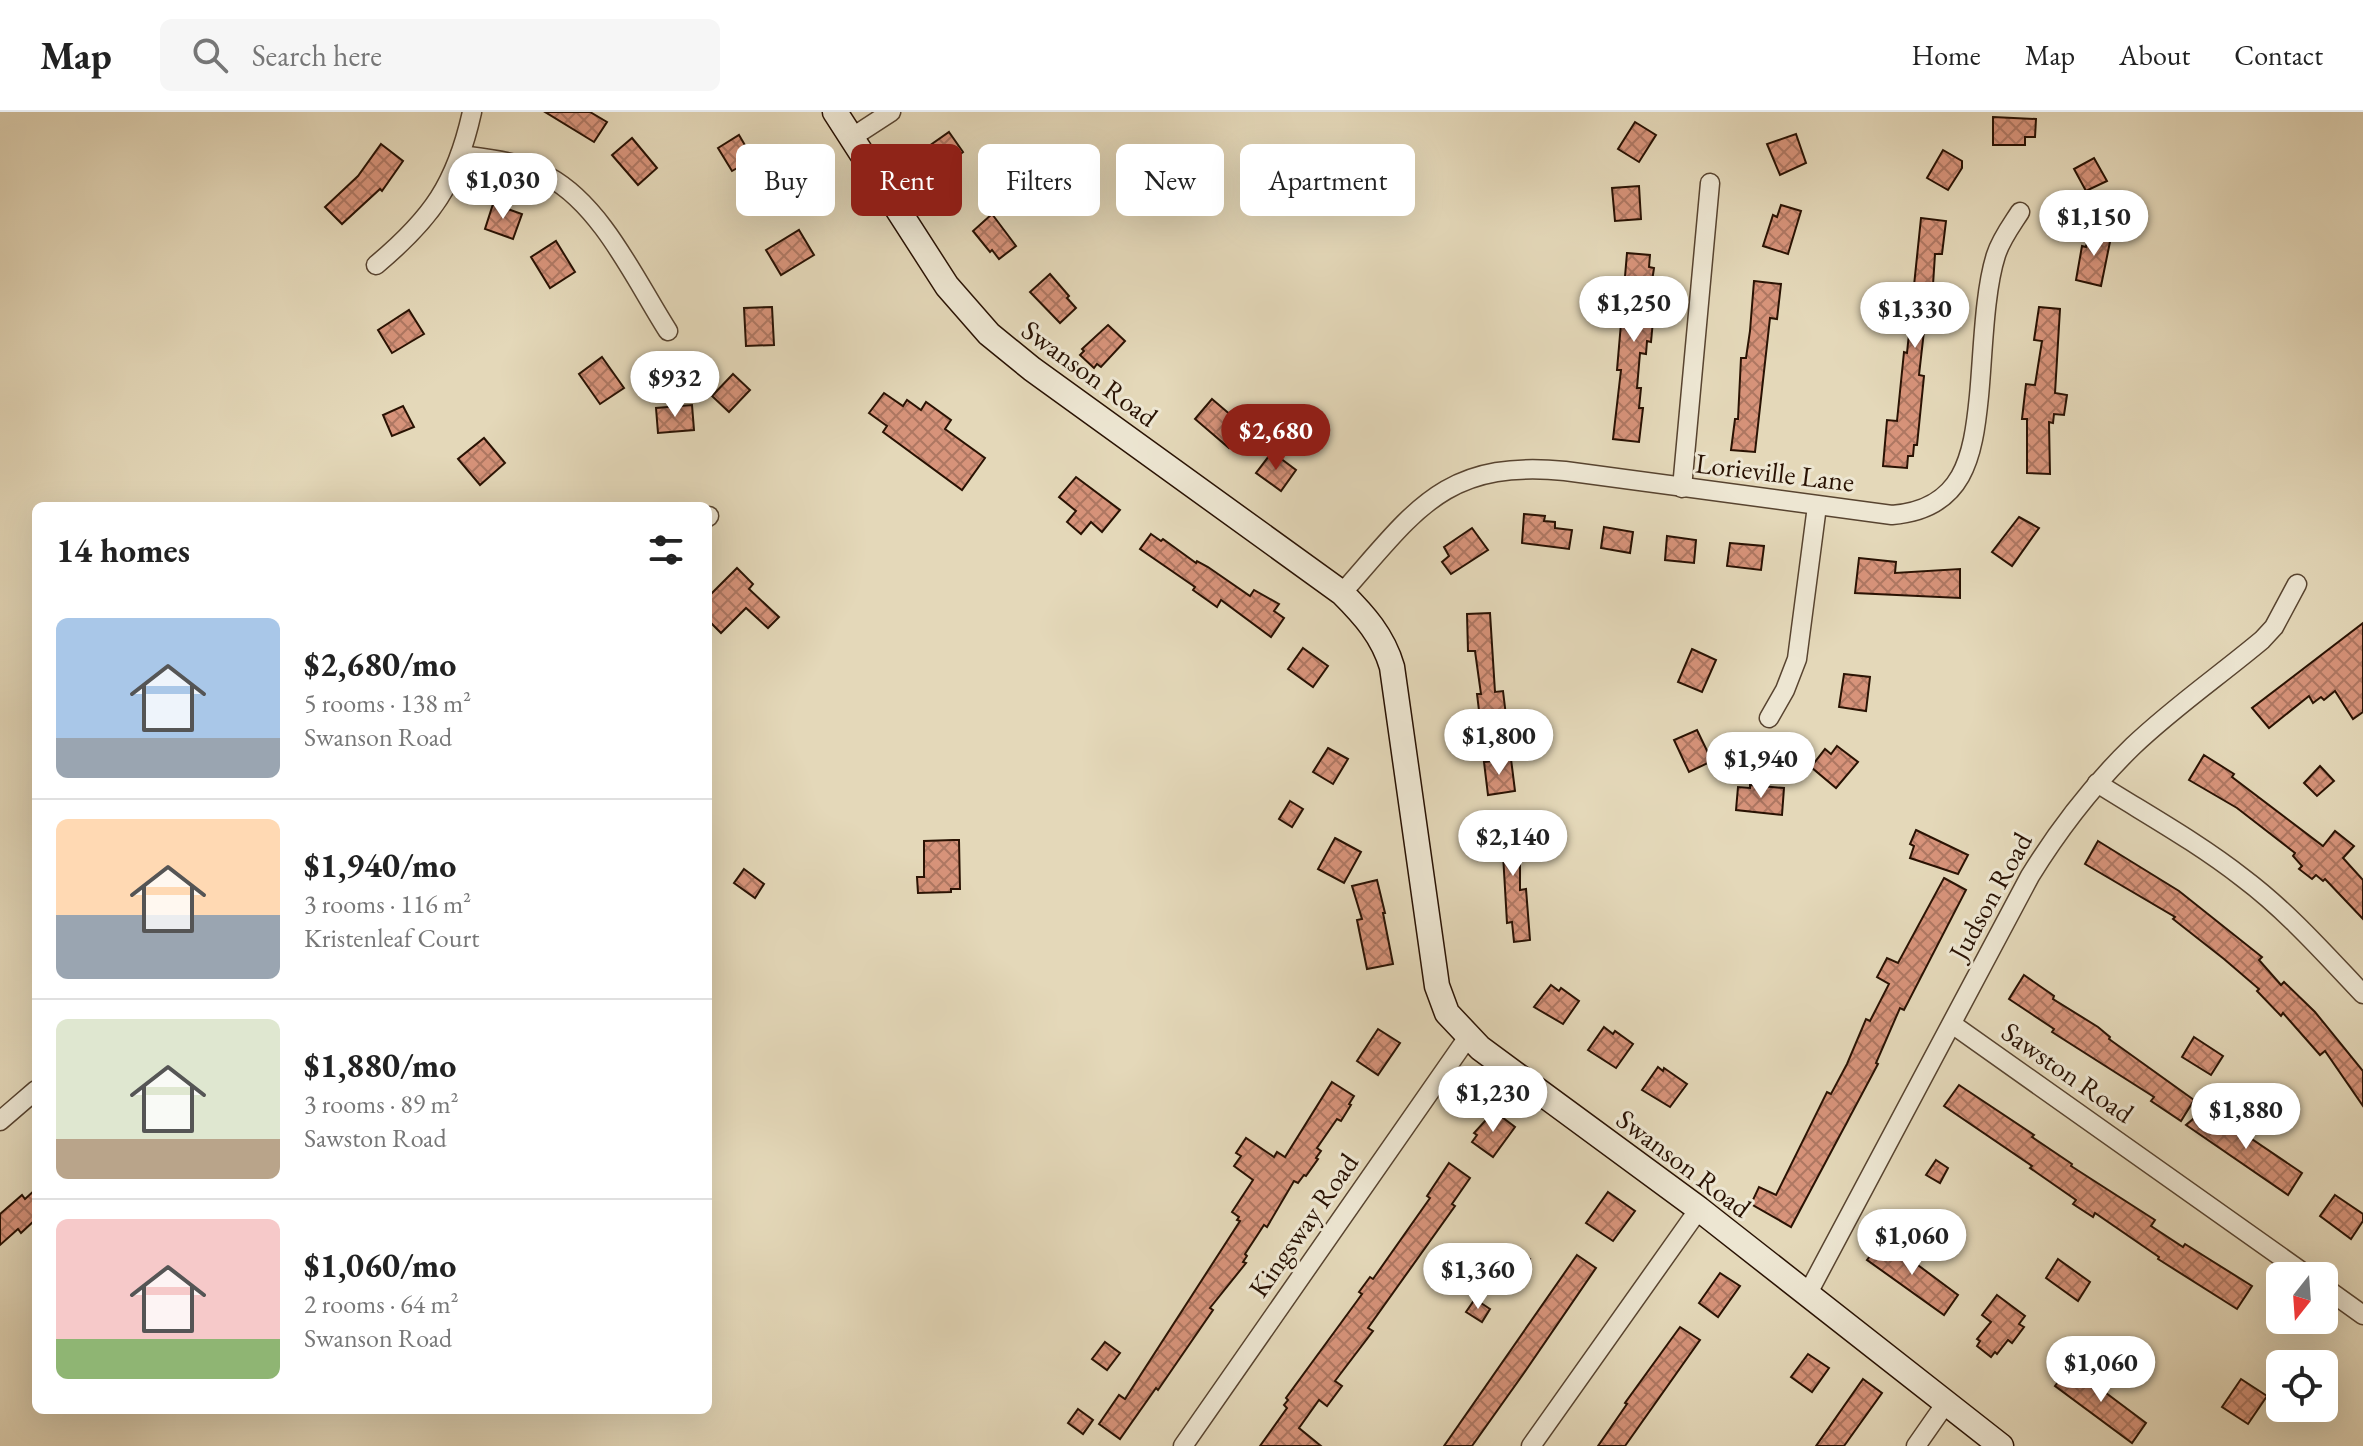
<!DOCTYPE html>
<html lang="en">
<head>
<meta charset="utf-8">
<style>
  :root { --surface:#fff; --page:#f6f6f6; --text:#222; --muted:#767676; --line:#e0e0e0; --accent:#8f2418 }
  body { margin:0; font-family:"EB Garamond",serif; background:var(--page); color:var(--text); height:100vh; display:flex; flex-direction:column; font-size:30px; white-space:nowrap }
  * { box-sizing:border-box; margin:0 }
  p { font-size:26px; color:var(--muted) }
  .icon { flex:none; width:44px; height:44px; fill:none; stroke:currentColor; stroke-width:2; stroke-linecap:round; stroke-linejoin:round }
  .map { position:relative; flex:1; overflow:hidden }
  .panel { position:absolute; left:32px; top:390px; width:680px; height:912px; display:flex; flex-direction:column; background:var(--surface); border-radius:12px; box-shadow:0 8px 32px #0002 }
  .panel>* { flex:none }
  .banner { position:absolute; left:736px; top:32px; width:760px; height:72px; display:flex; gap:16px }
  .needle { width:52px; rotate:197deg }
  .tools { position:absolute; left:2266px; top:1150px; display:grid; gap:16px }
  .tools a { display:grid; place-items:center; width:72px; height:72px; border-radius:12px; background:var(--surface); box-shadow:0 8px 32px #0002; font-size:40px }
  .price { position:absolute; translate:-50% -68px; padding:0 18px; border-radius:28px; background:#fff; color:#222; font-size:26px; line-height:52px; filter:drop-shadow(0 2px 4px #0008) }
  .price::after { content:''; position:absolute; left:50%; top:48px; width:24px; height:18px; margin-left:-12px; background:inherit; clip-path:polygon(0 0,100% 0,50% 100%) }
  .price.current { background:var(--accent); color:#fff }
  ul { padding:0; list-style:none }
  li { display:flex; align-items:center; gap:24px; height:200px; padding:0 24px }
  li+li { border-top:2px solid var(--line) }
  li span { display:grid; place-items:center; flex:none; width:224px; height:160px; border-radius:12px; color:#555 }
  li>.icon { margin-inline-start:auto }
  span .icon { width:96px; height:96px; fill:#fffc; stroke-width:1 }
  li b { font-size:34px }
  h2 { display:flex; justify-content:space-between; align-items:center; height:96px; padding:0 24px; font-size:34px }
  .tag { padding:0 28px; border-radius:12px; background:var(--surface); box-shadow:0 8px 32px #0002; font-size:28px; line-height:72px }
  .tag.current { background:var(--accent); color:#fff }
  header { display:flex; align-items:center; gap:48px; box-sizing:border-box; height:112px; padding:0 40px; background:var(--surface); border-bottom:2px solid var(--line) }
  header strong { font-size:38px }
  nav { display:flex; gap:44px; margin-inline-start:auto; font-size:28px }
  .search { width:560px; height:72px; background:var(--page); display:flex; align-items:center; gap:20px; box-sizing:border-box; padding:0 28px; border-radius:12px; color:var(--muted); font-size:30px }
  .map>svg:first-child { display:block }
</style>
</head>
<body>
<header>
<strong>Map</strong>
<div class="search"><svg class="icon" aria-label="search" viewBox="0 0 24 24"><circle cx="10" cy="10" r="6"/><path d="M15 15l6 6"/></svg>Search here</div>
<nav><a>Home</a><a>Map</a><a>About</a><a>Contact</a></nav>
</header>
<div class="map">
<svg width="2363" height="1334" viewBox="0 0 2363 1334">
  <defs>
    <pattern id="building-cross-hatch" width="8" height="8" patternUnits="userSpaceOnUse" patternTransform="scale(2)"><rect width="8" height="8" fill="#d7937a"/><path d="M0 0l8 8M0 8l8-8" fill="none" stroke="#ae7762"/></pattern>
  </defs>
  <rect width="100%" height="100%" fill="#e4d8b9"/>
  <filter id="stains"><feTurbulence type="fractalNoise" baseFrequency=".0025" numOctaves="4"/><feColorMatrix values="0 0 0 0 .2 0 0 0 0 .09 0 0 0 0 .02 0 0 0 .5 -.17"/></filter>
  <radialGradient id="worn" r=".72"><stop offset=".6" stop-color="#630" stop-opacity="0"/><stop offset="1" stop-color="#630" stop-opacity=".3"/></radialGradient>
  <g fill="url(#building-cross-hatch)" stroke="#291203" stroke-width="2">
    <polygon points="545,0 590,0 607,10 594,30"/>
    <polygon points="1993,5 2036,7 2035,25 2025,25 2025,33 1993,33"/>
    <polygon points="1635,10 1656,23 1639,50 1618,37"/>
    <polygon points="949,20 963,40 944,55 929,34"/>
    <polygon points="1796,22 1806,51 1780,63 1767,32"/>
    <polygon points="739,23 753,47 732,59 718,36"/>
    <polygon points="632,26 657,56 638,73 612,43"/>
    <polygon points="381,32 403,49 382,79 380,77 342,112 325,95 358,64"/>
    <polygon points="1943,38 1962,49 1962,56 1948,78 1927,66"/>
    <polygon points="2094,46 2107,69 2086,79 2074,57"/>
    <polygon points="1639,74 1641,107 1615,109 1612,76"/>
    <polygon points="493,92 522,102 513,127 485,117"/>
    <polygon points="1781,93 1801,99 1788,142 1763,134 1773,103 1777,105"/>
    <polygon points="992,102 1016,134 999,147 992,138 990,140 973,119"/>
    <polygon points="1921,106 1946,109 1942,142 1935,142 1930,219 1924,219 1919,263 1924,264 1917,333 1914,333 1913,344 1908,344 1907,356 1883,354 1887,308 1897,309 1904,240 1907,241"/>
    <polygon points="2090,117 2112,120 2101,174 2076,168 2082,134 2086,135"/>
    <polygon points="799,118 814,143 781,163 766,138"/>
    <polygon points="556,129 575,160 550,176 531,145"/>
    <polygon points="1627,141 1650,143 1649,155 1654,156 1651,176 1656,176 1651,230 1647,229 1646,242 1640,241 1637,276 1641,276 1639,296 1643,296 1639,330 1613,327 1621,258 1617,258"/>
    <polygon points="1050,162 1069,184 1067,186 1076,196 1060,211 1030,180"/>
    <polygon points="1754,169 1781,172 1777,207 1770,206 1755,340 1731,338 1735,307 1738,307 1741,246 1746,246 1750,219"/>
    <polygon points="772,195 774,233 746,234 744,196"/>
    <polygon points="2039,195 2060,197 2055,281 2067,283 2064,303 2054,302 2053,311 2049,310 2050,362 2027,361 2027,307 2022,307 2026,272 2035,273 2042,229 2034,228"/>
    <polygon points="409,198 424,222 392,241 378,218"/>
    <polygon points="1108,213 1125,229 1101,255 1097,252 1094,256 1080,243 1084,239 1082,237"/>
    <polygon points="602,245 624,276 600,292 579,262"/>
    <polygon points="733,262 750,278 729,300 712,284"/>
    <polygon points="884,281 903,294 907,288 921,298 926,290 951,308 945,317 985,346 962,378 883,320 887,314 869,301"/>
    <polygon points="1212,287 1246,316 1229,336 1195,307"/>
    <polygon points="692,293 694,318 658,321 656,296"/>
    <polygon points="403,294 414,315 392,324 383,303"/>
    <polygon points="484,326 505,351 480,373 458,347"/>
    <polygon points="1272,340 1296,358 1281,379 1256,361"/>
    <polygon points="1076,365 1120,398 1102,420 1091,410 1081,422 1067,410 1076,399 1059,385"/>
    <polygon points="1524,402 1545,404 1544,409 1555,410 1555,416 1572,418 1569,437 1522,431"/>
    <polygon points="2019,405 2039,416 2012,454 1992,440"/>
    <polygon points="1604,415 1633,420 1630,441 1601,436"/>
    <polygon points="1472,416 1488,438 1451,462 1442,450 1449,444 1444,435"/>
    <polygon points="1151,422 1161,429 1163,427 1196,451 1197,449 1208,455 1250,484 1254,478 1279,492 1274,499 1284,506 1271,525 1221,488 1217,495 1193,478 1195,475 1140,437"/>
    <polygon points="1667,424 1696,428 1694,451 1665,448"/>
    <polygon points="1730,431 1764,434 1761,458 1727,454"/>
    <polygon points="1859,446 1896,450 1895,461 1960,457 1960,486 1855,481"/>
    <polygon points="737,456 753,472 749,477 779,505 768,516 746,496 721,521 708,508 708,485"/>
    <polygon points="1490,501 1495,580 1503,579 1507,612 1481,615 1477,582 1481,582 1475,539 1468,539 1467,502"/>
    <polygon points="2363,511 2363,600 2353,607 2335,579 2324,588 2321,585 2313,591 2309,584 2269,616 2252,596"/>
    <polygon points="1303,536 1328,554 1313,575 1288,557"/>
    <polygon points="1692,537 1716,548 1702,580 1678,570"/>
    <polygon points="1844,562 1870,565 1866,599 1839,595"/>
    <polygon points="1697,618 1712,649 1689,660 1674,628"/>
    <polygon points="1837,634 1858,650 1836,676 1811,655 1825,637 1831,642"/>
    <polygon points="1328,636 1348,647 1333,672 1313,660"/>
    <polygon points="2204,643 2234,662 2232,665 2323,734 2335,719 2354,734 2343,746 2363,768 2363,807 2325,767 2323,769 2316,763 2312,767 2299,757 2302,754 2293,744 2295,741 2237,696 2189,668"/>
    <polygon points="1511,647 1515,679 1488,683 1484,650"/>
    <polygon points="2320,654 2334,669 2317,684 2304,671"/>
    <polygon points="1750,673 1784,676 1782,703 1736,698 1738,675 1750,676"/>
    <polygon points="1290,689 1303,697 1292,715 1279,707"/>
    <polygon points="1496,708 1520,708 1520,778 1526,777 1530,828 1514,830 1512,810 1507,811 1503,742 1497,741"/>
    <polygon points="1916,718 1968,743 1958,762 1910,746 1914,734 1910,732"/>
    <polygon points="1335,726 1361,740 1344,771 1318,757"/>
    <polygon points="953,728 959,728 960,777 951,777 951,780 918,781 917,765 924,765 924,729"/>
    <polygon points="2098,729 2179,779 2262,845 2259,848 2281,873 2284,870 2315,900 2363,959 2363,994 2325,939 2320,943 2283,901 2281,904 2257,879 2259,877 2224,847 2173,807 2175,805 2085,752"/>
    <polygon points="744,757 764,772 755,786 734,771"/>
    <polygon points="1944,766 1966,778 1904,898 1900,896 1876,951 1878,952 1791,1115 1751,1092 1759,1075 1776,1083 1827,980 1831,982 1847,952 1866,907 1870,909 1889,872 1877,865 1887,846 1898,851"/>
    <polygon points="1377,768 1385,801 1383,801 1393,852 1367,857 1357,808 1362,807 1352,774"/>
    <polygon points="2024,863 2054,884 2053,887 2098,915 2110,925 2109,927 2194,988 2181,1009 2151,989 2154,985 2052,920 2054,917 2009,887"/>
    <polygon points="1551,873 1559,879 1561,876 1579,889 1563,912 1534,895"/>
    <polygon points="1604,915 1613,922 1615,919 1633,932 1616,956 1588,938"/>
    <polygon points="1378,917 1400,931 1378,963 1357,949"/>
    <polygon points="2194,925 2223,944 2211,963 2182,945"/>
    <polygon points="1658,955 1663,959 1664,956 1687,972 1670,995 1642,978"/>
    <polygon points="1332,970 1354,984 1349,992 1351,993 1341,1009 1337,1007 1317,1036 1321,1039 1316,1046 1318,1047 1306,1064 1304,1063 1298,1071 1294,1069 1267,1115 1264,1113 1245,1142 1247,1144 1243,1150 1246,1151 1210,1196 1213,1198 1158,1278 1156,1276 1120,1327 1099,1312 1119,1283 1125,1287 1240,1109 1237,1108 1239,1105 1232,1100 1253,1068 1234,1054 1241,1044 1236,1041 1246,1026 1274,1045 1277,1040 1285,1045"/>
    <polygon points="1959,973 2034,1023 2032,1025 2072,1052 2071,1054 2155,1108 2151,1114 2183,1135 2185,1132 2252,1174 2237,1197 2158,1147 2159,1145 2095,1101 2093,1105 2073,1092 2076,1088 2030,1056 2032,1054 1944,994"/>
    <polygon points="2206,996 2302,1061 2288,1083 2186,1013"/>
    <polygon points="1494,999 1515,1015 1493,1045 1472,1030 1477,1023 1474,1021"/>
    <polygon points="1936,1048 1948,1056 1940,1071 1926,1063"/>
    <polygon points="1449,1051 1470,1066 1452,1092 1455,1094 1368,1216 1373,1219 1335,1269 1342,1274 1327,1294 1319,1288 1299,1316 1321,1334 1260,1334 1287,1296 1284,1293 1288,1288 1286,1286 1357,1189 1362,1182 1359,1180 1370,1165 1373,1167 1430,1086 1427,1084"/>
    <polygon points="36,1077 36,1107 21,1121 18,1117 0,1133 0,1102 22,1083 25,1087"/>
    <polygon points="1608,1080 1635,1099 1613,1129 1586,1111"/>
    <polygon points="2335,1083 2363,1102 2363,1109 2351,1127 2320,1104"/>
    <polygon points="1883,1127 1958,1183 1944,1203 1867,1148"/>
    <polygon points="1509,1134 1530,1147 1521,1162 1500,1149"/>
    <polygon points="1577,1143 1596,1156 1524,1261 1472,1334 1444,1334"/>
    <polygon points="2058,1147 2090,1170 2078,1189 2046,1166"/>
    <polygon points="1720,1161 1740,1174 1718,1205 1699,1191"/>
    <polygon points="1997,1183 2025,1204 2019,1212 2024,1215 2012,1231 2008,1228 1997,1242 1995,1240 1991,1245 1977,1234 1980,1229 1977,1227 1991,1210 1982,1203"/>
    <polygon points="1475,1187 1490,1197 1482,1210 1466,1200"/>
    <polygon points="1680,1215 1700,1228 1625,1334 1598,1334 1627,1292 1625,1291"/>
    <polygon points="1105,1230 1120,1241 1107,1258 1092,1247"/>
    <polygon points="1808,1242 1829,1256 1812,1280 1791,1265"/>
    <polygon points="2070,1254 2146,1311 2132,1331 2055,1274"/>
    <polygon points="1863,1267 1882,1281 1844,1334 1816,1334"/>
    <polygon points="2241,1267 2267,1284 2248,1312 2222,1295"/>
    <polygon points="1078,1297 1093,1308 1083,1322 1068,1311"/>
  </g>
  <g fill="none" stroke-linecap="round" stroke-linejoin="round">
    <defs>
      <g id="street">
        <polyline points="851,26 891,0"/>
        <path d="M 460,43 C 491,47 521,50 549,65 C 602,94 636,169 668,219"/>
        <path d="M 376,153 C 432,106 456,72 472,0"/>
        <polyline points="1682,376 1710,71"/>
        <polyline points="708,405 709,404"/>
        <path d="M 1342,481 C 1415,399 1444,347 1565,359 L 1892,403 C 1964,397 1973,345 1979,284 C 1983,243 1984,180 1996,143 C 2001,127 2011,114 2020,100"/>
        <polyline points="1769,606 1785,578 1797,547 1817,394"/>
        <path d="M 2097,671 C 2146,702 2197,730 2243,766 C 2287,799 2325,842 2363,882"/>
        <polyline points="1952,912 2308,1164"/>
        <polyline points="0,1009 36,978"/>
        <polyline points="2324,1175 2363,1203"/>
        <path d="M 1807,1183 L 2030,764 C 2059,717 2093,673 2133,634 C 2174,595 2219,564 2262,528 L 2274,515 L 2297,472"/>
        <polyline points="1183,1334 1468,925"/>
        <polyline points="1531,1334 1699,1097"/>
        <polyline points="1916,1334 1946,1291"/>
      </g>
      <path id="secondary" d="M 835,0 L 947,174 L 989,222 L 1032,257 L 1342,481 C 1364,503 1383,524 1392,555 L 1437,874 L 1447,901 L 1480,936 L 1699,1097 L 2001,1334"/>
    </defs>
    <use href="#street" stroke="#584430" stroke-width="21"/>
    <use href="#secondary" stroke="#291203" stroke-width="27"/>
    <use href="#street" stroke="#ede6d2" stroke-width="18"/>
    <use href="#secondary" stroke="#ede6d2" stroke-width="24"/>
  </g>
  <g text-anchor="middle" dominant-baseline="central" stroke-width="6" stroke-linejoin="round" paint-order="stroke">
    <g font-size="28" fill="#291203" stroke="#ede6d2">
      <text transform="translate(1090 261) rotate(36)">Swanson Road</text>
      <text transform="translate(1775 360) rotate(7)">Lorieville Lane</text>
      <text transform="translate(1990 784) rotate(-61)">Judson Road</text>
      <text transform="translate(2068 960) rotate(35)">Sawston Road</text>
      <text transform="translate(1684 1051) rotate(37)">Swanson Road</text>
      <text transform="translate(1303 1113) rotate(-55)">Kingsway Road</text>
    </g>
  </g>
  <rect width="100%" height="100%" filter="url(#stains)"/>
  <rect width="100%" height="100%" fill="url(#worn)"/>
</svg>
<div class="tools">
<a><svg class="needle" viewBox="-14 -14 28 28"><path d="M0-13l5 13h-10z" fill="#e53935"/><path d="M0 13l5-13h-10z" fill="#767676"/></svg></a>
<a><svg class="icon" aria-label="locate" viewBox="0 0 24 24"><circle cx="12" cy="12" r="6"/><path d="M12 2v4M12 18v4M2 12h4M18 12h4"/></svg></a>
</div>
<b class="price" style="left:503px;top:109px">$1,030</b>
<b class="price" style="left:2094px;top:146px">$1,150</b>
<b class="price" style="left:1634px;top:232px">$1,250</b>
<b class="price" style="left:1915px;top:238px">$1,330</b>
<b class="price" style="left:675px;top:307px">$932</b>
<b class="price current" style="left:1276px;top:360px">$2,680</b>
<b class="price" style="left:1499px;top:665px">$1,800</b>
<b class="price" style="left:1761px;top:688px">$1,940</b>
<b class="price" style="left:1513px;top:766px">$2,140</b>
<b class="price" style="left:1493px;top:1022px">$1,230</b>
<b class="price" style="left:2246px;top:1039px">$1,880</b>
<b class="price" style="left:1912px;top:1165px">$1,060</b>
<b class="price" style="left:1478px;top:1199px">$1,360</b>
<b class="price" style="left:2101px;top:1292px">$1,060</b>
<div class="banner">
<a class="tag">Buy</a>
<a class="tag current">Rent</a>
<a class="tag">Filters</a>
<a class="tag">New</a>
<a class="tag">Apartment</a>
</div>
<section class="panel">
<h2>14 homes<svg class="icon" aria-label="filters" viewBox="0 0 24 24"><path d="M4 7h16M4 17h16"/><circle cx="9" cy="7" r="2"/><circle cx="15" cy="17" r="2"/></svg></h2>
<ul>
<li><span style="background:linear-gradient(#a9c7e8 75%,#9aa5b1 0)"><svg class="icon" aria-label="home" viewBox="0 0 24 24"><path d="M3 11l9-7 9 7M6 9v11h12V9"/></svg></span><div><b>$2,680/mo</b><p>5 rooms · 138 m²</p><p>Swanson Road</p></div></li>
<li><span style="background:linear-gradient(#ffd9b3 60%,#9aa5b1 0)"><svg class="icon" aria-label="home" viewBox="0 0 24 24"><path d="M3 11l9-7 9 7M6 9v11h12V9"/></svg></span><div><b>$1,940/mo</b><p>3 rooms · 116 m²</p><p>Kristenleaf Court</p></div></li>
<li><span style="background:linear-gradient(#dfe7d0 75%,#b9a48a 0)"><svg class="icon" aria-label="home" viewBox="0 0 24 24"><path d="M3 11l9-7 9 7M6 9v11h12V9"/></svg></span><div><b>$1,880/mo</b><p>3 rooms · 89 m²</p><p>Sawston Road</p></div></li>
<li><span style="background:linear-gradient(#f6c9c9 75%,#8fb573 0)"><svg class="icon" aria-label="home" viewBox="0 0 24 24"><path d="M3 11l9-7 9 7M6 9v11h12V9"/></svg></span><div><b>$1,060/mo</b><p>2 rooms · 64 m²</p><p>Swanson Road</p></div></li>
</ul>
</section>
</div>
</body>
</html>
